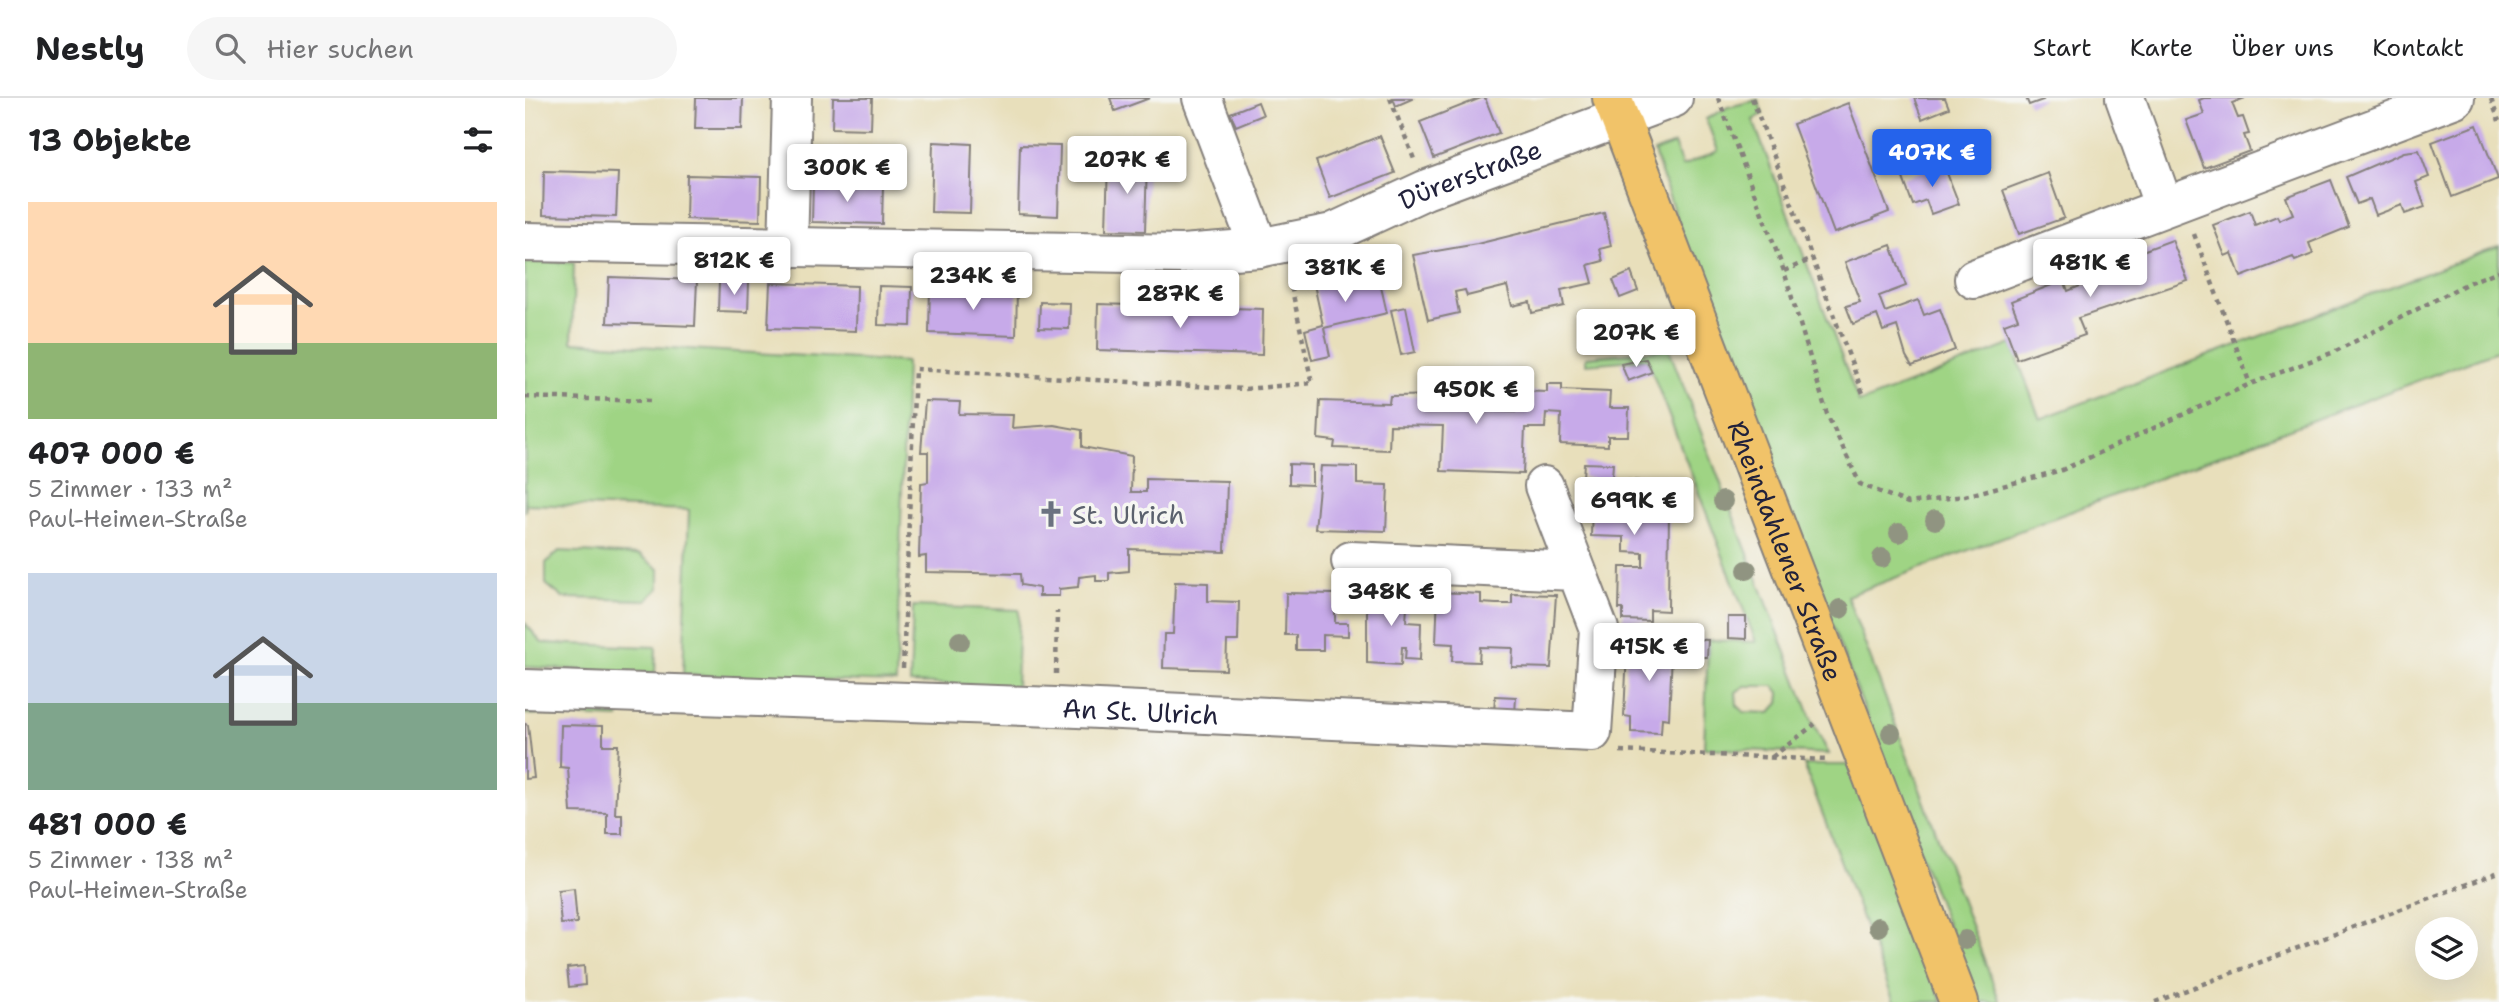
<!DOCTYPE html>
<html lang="de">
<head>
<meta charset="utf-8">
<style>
  :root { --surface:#fff; --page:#f6f6f6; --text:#202124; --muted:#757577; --line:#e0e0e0; --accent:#2563eb }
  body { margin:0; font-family:"Shantell Sans",sans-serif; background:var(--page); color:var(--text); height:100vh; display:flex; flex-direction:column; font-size:26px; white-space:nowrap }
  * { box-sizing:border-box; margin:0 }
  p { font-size:23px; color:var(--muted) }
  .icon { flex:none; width:38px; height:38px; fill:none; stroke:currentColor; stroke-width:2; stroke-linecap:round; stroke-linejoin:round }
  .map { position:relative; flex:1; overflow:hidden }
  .details { display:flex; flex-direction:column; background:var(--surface); width:525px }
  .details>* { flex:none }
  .tools { position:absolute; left:1890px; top:819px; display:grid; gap:14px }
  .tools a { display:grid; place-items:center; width:63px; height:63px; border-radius:50%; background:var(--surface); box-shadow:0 7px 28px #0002; font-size:35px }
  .price { position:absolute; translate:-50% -60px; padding:0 16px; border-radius:7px; background:#fff; color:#222; font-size:23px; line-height:46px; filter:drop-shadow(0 2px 4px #0008) }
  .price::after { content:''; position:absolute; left:50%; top:42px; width:21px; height:16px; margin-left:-10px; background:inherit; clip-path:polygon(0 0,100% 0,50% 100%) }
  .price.on { background:var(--accent); color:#fff }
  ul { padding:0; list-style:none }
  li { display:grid; align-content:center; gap:14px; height:371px; padding:0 28px }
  li span { display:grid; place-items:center; height:217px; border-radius:0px; color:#555 }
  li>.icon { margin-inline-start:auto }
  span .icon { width:126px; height:126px; fill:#fffc; stroke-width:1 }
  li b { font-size:30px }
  h2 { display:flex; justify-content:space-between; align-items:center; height:84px; padding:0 28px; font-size:30px }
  header { display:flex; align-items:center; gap:42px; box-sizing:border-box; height:98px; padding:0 35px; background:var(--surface); border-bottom:2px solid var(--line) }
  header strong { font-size:33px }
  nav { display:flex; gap:38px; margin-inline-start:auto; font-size:24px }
  .search { width:490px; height:63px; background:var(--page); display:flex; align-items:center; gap:18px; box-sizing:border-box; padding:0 24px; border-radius:38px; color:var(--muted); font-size:26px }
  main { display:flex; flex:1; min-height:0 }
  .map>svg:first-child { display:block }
</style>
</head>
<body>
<header>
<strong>Nestly</strong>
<div class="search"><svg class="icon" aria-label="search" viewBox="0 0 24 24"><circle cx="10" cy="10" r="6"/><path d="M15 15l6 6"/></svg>Hier suchen</div>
<nav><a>Start</a><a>Karte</a><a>Über uns</a><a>Kontakt</a></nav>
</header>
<main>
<section class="details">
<h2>13 Objekte<svg class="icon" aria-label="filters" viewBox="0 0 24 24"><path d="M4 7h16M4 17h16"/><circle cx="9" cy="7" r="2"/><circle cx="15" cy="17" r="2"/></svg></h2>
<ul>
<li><span style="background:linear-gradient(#ffd9b3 65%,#8fb573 0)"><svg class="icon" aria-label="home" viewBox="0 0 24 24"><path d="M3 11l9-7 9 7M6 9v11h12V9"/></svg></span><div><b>407 000 €</b><p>5 Zimmer · 133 m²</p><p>Paul-Heimen-Straße</p></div></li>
<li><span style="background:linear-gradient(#c9d6e8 60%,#7fa58c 0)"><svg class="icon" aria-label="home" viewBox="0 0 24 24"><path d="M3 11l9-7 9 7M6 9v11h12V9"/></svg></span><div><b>481 000 €</b><p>5 Zimmer · 138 m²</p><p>Paul-Heimen-Straße</p></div></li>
</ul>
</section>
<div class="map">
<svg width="1974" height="904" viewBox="0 0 1974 904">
  <rect width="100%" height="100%" fill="#f6f6f2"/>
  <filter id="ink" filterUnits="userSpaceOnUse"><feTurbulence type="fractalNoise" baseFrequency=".0143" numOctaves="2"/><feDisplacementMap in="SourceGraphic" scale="14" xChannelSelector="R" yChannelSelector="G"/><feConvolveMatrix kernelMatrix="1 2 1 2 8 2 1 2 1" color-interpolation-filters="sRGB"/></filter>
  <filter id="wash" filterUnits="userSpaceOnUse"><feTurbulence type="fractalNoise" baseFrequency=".00686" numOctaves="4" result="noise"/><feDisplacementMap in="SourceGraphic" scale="28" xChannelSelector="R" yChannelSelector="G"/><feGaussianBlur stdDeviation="1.57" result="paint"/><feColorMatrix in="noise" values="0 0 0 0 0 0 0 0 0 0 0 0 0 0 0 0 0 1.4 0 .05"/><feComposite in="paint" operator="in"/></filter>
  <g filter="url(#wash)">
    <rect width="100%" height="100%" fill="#e8dfbb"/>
    <g fill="#9fd484" stroke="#607b60" stroke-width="2" fill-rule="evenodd">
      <polygon points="1233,2 1238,16 1228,22 1334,305 1487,246 1515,321 1974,148 1974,252 1322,498 1475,904 1452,904 1158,140 1129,54 1149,46 1157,68 1193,53 1181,21 1203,9"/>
      <polygon points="10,163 49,165 47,244 381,264 371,584 158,577 164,412 1,406 0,414 0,166"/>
      <path d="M 1144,251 L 1288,625 L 1304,656 L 1179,650 L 1183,542 L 1231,544 L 1122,261 L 1061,266 L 1061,259 ZM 1220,588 L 1249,588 L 1255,596 L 1254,605 L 1245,615 L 1219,614 L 1212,607 L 1211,594 Z"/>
      <polygon points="34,453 115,457 134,471 134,490 122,502 38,500 21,486 21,465"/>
      <polygon points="388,508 494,512 491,589 385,585"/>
      <polygon points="0,525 17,545 131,549 130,576 0,569"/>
      <polygon points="0,607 93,611 94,620 0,616"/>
      <polygon points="1279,667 1327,667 1417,904 1369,904"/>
    </g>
    <g id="blocks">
      <g fill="#c7aae9">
        <polygon points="171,0 218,0 217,31 170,31"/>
        <polygon points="308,0 347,0 346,31 307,30"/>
        <polygon points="585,0 625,0 590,13"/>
        <polygon points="868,0 889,0 871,8"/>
        <polygon points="956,0 960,0 974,35 909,60 895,24"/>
        <polygon points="1389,0 1420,0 1424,10 1397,21"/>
        <polygon points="1501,0 1517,0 1518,2 1504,7"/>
        <polygon points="1679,0 1720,0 1707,5 1713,20 1718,19 1724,36 1719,37 1725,53 1679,70 1661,22 1679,16 1674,2"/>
        <polygon points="733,4 738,17 711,28 705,15"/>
        <polygon points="1323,5 1364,114 1348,120 1349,122 1309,135 1268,26"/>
        <polygon points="1952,27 1973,81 1927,99 1907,44"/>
        <polygon points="855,38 870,75 805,100 791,63"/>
        <polygon points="408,44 447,46 445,115 406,114"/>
        <polygon points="495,47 535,48 533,118 493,116"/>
        <polygon points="1894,52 1904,79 1891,84 1900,109 1880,116 1877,107 1851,117 1845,101 1832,106 1821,79 1879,54"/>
        <polygon points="583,63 622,64 620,133 581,132"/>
        <polygon points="1418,65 1434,106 1406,116 1401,102 1388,107 1378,80"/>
        <polygon points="19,73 93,75 91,119 18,117"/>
        <polygon points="1523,75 1539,120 1494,136 1478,92"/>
        <polygon points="162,77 236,79 235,123 161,121"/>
        <polygon points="1806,82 1824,129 1784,145 1788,156 1770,163 1768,159 1716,179 1707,155 1700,158 1688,127 1725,113 1730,127 1752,118 1754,122 1768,116 1761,99"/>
        <polygon points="288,85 358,87 357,126 287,124"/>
        <polygon points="1079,115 1086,148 1075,151 1078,163 1063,167 1068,185 1036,192 1039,208 1007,215 1005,204 987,208 982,188 942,198 940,192 930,194 934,215 903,222 888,157 952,146"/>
        <polygon points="1647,142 1663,183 1553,220 1560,237 1492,261 1479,226 1493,221 1486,203 1539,182 1543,193 1570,182 1568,176 1594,166 1593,162"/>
        <polygon points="1366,147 1381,188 1354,198 1360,214 1393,202 1399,217 1415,211 1430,252 1387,268 1381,258 1372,228 1358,233 1352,217 1328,226 1321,208 1335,204 1320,164"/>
        <polygon points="851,167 862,215 799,230 805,258 787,262 780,232 798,227 788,182"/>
        <polygon points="1106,174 1113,193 1095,200 1088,182"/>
        <polygon points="84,179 172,182 170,228 82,225"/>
        <polygon points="194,184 224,184 223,214 193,213"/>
        <polygon points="245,185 332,188 331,233 243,230"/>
        <polygon points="354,188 387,189 386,228 353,227"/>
        <polygon points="405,189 492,192 491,238 404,235"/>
        <polygon points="515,204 545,205 544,231 514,230"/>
        <polygon points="573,206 738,211 737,257 572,252"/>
        <polygon points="881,209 890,254 876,257 866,212"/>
        <polygon points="1121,261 1127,274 1103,283 1096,266"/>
        <polygon points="1022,286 1037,286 1037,292 1085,294 1084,310 1104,310 1103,338 1083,338 1083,348 1035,346 1036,316 1021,315 1020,330 1000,330 998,376 916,373 918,328 865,327 864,352 809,350 810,343 793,341 795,303 864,305 865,298 932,297 932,312 990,314 991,293 1022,294"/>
        <polygon points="400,303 435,304 434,316 488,317 487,330 529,327 557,332 557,349 607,358 606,394 621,394 621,381 702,383 700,454 604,451 604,473 584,475 584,483 571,483 571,477 554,479 553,489 534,491 534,498 514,498 514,490 496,487 495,476 401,474 401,458 394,459 396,385 403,384 403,354 396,354"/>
        <polygon points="1059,365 1088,366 1087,380 1135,385 1134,411 1144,411 1143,513 1125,512 1125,523 1098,522 1098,511 1094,511 1095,469 1118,469 1118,455 1099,454 1099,439 1066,438 1068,380 1058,379"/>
        <polygon points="764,366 787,367 787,387 764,386"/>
        <polygon points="796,368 832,369 832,386 863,387 861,433 790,431"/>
        <polygon points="650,484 683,485 683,503 714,504 713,543 702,543 701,572 638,570 639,536 648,536"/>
        <polygon points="842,491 883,493 881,524 896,525 895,562 880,561 881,549 877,549 876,567 842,565"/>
        <polygon points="913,494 956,496 956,505 971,506 987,506 987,496 1031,497 1026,570 987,569 988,550 955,549 954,564 927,563 928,546 911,545"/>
        <polygon points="761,495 810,496 810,525 823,525 823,538 798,537 798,552 771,552 771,537 760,537"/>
        <polygon points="1203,519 1221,519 1221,541 1203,540"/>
        <polygon points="1112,539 1156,541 1155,555 1147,555 1144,621 1137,620 1136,635 1106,634 1106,619 1099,618 1102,553 1112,554"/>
        <polygon points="1165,541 1183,542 1182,559 1165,559"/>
        <polygon points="970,598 991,599 990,616 969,615"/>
        <polygon points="0,626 3,627 9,680 0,681"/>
        <polygon points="36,627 78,628 78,647 93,647 90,716 97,716 97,736 82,736 82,715 46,714 43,670 35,669"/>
        <polygon points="49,790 52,825 36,826 33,792"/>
        <polygon points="59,868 60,887 44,889 42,870"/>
      </g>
    </g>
  </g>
  <g filter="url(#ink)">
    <use href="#blocks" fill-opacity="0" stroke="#85807b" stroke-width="2"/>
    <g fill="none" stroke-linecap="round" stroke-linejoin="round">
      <defs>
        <g id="minor">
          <polyline points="677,0 734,150"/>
          <polyline points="1600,0 1639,109"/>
          <path id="s1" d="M 0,144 L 657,156 L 734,150 L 807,135 L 900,92 L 1148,0"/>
          <polyline points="263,151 267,0"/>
          <polyline points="1449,181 1930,0"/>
          <polyline points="826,463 1050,473"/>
          <path id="s2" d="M 0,591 L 531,609 L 1067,634 L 1074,531 L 1019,388"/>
        </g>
        <g id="major">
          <path id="s3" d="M 1087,0 L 1434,904"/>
        </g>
      </defs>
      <use href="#minor" stroke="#85807b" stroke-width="42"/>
      <use href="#major" stroke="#85807b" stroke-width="42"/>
      <g stroke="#85807b" stroke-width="4.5" stroke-dasharray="5 5" stroke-linecap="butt">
        <polyline points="865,0 889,61"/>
        <polyline points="1193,0 1259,173 1302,316 1335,386 1383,405 1440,398 1537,372 1725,286 1809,254 1945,184 1974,173"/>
        <polyline points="1227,0 1339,298"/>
        <polyline points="1966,1 1974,23"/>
        <polyline points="1669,136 1725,286"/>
        <polyline points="1259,173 1287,161"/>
        <polyline points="0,299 125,303"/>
        <polyline points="378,570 390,271 720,291 787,285 764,178"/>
        <polyline points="531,576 532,513"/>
        <polyline points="1095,653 1303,662"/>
        <polyline points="1247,659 1290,626"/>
        <polyline points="1630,904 1974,774"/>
      </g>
      <use href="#minor" stroke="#fff" stroke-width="38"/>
      <use href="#major" stroke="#f1c369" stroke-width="38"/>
    </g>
    <g fill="#909481">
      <circle cx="1198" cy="403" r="10"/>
      <circle cx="1410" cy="422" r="10"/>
      <circle cx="1374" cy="435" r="10"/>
      <circle cx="1357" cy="460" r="10"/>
      <circle cx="1222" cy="472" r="10"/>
      <circle cx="1315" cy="511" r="10"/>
      <circle cx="435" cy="543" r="10"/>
      <circle cx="1366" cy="635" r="10"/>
      <circle cx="1353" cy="829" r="10"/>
      <circle cx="1440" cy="842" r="10"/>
    </g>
  </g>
  <defs>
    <symbol id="church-bare" viewBox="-9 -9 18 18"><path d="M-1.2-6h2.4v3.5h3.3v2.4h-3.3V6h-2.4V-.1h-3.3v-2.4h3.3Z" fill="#6b7280" stroke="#f6f6f2" stroke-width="2.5" paint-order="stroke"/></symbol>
  </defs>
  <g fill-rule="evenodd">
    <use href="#church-bare" x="507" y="397" width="38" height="38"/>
  </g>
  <g text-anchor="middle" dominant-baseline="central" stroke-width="7" stroke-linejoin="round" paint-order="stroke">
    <g font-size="26" fill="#22223b" stroke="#f6f6f2">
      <text stroke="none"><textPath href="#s1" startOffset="959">Dürerstraße</textPath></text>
      <text stroke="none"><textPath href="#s3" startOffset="485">Rheindahlener Straße</textPath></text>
      <text stroke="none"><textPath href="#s2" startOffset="616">An St. Ulrich</textPath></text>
    </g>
    <g font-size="26" fill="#5b616d" stroke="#f6f6f2" text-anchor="start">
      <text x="547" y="416">St. Ulrich</text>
    </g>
  </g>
</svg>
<div class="tools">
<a><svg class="icon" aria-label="layers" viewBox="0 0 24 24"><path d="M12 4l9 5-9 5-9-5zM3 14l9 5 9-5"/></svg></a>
</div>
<b class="price on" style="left:1407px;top:91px">407K €</b>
<b class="price" style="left:602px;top:98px">207K €</b>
<b class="price" style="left:322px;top:106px">300K €</b>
<b class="price" style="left:209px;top:199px">812K €</b>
<b class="price" style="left:1565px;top:201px">481K €</b>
<b class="price" style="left:820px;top:206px">381K €</b>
<b class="price" style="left:448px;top:214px">234K €</b>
<b class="price" style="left:655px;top:232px">287K €</b>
<b class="price" style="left:1111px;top:271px">207K €</b>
<b class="price" style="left:951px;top:328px">450K €</b>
<b class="price" style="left:1109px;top:439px">699K €</b>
<b class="price" style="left:866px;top:530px">348K €</b>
<b class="price" style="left:1124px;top:585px">415K €</b>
</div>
</main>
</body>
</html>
